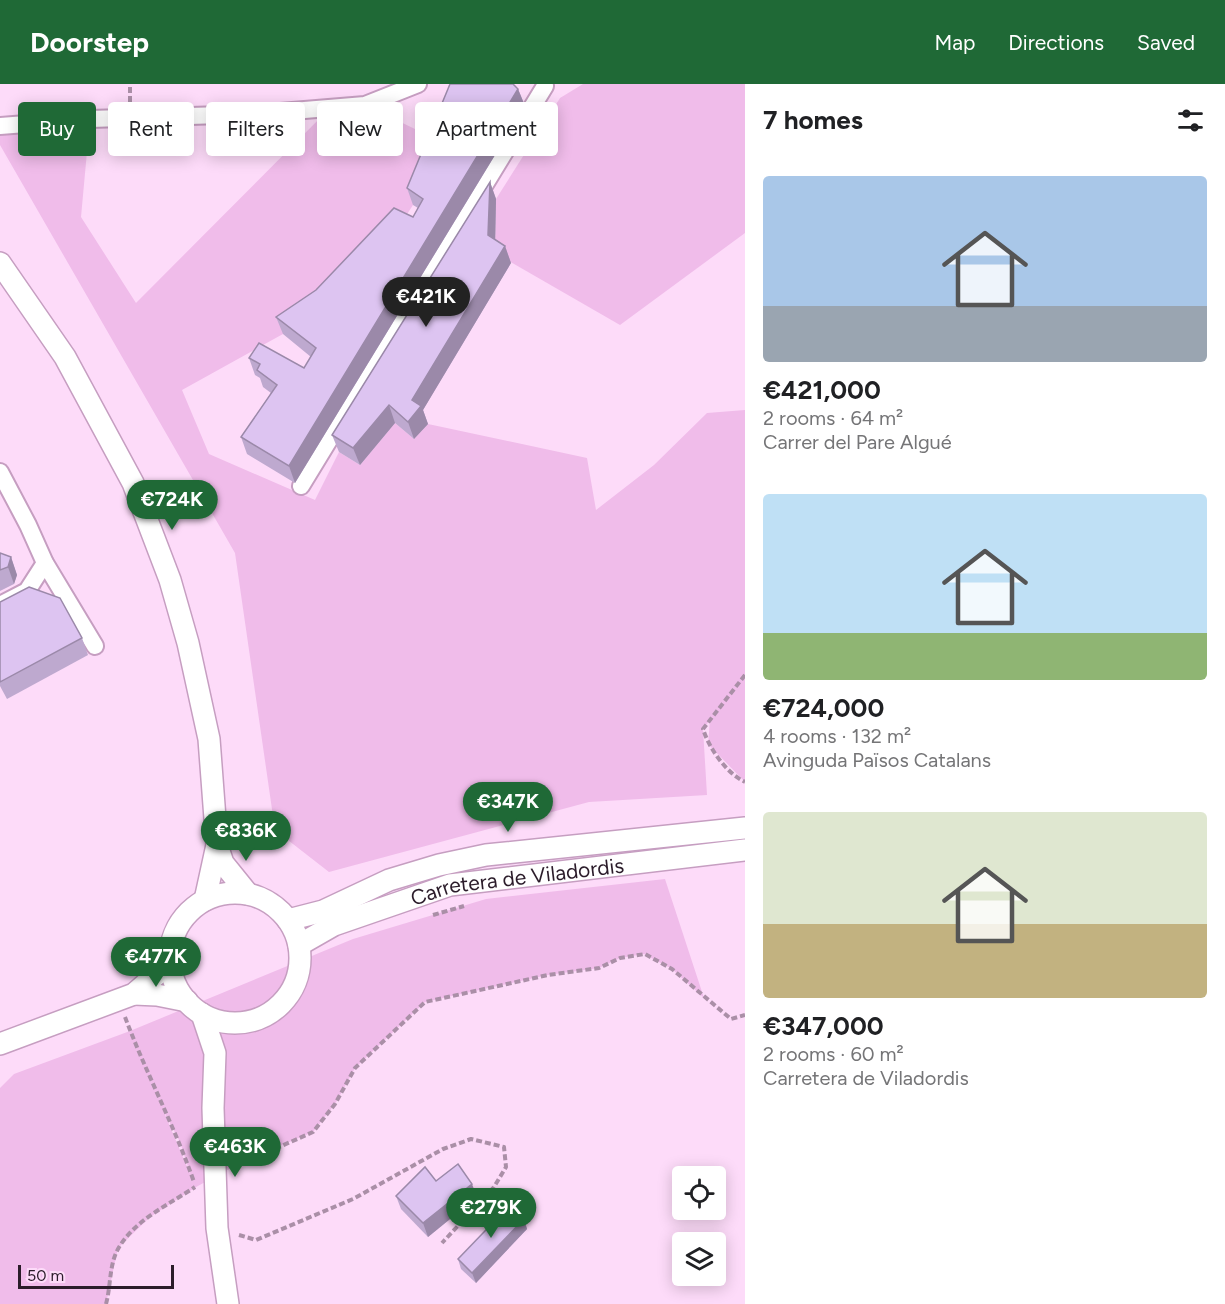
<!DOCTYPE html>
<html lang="en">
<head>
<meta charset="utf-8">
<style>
  :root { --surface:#fff; --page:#f2f2f2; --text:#202124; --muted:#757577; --accent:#1f6936 }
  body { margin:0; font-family:Figtree,sans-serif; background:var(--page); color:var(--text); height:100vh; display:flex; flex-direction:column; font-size:22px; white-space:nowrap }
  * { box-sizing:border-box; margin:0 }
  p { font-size:20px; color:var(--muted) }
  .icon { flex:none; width:33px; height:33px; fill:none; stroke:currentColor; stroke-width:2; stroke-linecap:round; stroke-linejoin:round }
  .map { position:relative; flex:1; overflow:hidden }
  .panel { display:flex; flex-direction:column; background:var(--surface); width:480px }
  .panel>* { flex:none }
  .banner { position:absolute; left:18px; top:18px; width:570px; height:54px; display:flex; gap:12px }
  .fabs { position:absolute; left:672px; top:1082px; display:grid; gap:12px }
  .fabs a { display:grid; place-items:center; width:54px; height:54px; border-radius:6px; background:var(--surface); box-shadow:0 3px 15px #0003; font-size:30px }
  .scale { position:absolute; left:18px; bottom:15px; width:156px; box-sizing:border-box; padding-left:6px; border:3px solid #2b1c2a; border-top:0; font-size:16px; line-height:21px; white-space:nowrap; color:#2b1c2a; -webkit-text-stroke:4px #fddbf9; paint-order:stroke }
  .price { position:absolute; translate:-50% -51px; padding:0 14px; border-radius:21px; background:var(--accent); color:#fff; font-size:20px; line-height:39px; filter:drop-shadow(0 2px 3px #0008) }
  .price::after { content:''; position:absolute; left:50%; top:36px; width:18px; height:14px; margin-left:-9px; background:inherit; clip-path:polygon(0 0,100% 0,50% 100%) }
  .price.on { background:#222; color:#fff }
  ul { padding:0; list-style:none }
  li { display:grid; align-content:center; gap:12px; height:318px; padding:0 18px }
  li span { display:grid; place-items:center; height:186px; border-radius:6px; color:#555 }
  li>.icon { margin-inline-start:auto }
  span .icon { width:108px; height:108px; fill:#fffc; stroke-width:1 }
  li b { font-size:26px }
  h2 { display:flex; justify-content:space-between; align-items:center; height:72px; padding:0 18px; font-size:26px }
  .pill { padding:0 21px; border-radius:6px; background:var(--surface); box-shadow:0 3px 15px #0003; font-size:21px; line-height:54px }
  .pill.on { background:var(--accent); color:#fff }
  header { display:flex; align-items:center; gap:36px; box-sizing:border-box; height:84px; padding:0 30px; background:var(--accent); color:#fff }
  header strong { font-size:28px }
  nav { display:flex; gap:33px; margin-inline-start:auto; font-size:21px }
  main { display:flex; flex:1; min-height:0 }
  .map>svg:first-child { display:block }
</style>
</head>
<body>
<header>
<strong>Doorstep</strong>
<nav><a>Map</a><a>Directions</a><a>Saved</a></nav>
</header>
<main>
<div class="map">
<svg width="745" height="1220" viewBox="0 0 745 1220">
  <rect width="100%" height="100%" fill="#fddbf9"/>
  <g fill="#f0bcea" fill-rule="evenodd">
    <polygon points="583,0 745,0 745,149 620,241 495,169 496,115 560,14"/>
    <polygon points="365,21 440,57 413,121 400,141 323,223 283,250 182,306 209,370 315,416 339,368 360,381 395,339 414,355 428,340 587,374 596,426 654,381 707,329 745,326 745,698 708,660 710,636 703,645 707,711 589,718 329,788 275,746 235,469 0,61 0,42 90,35 81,133 136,219 330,24"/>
    <path d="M 665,795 L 704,914 L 672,885 L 644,870 L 620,874 L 599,884 L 548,891 L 425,918 L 355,984 L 335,1020 L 313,1048 L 244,1077 L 196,1103 L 150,1133 L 118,1164 L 106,1220 L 0,1220 L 0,1004 L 14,990 L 130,947 L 353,855 L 486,815 ZM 163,1026 L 180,1058 L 191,1092 Z"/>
  </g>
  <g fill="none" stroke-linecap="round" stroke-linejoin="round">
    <defs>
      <g id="minor">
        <polyline points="0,42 90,35 256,30 365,21 418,0"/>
        <polyline points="0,388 28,441 45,479 95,562"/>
        <polyline points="301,402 545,2"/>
        <polyline points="0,521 27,507 45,479"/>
      </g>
      <g id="tertiary">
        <polyline points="0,179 65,273 133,399 170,496 188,559 209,655 217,761 205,816"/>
        <polyline points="217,761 223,779 248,810"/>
        <circle cx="235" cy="874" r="65"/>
        <polyline points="288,836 323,827 389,796 439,781 486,771 745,744"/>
        <path id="s1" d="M 299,861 L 334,841 L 450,801 L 745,766"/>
        <polyline points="134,910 157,911 187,917"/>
        <polyline points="202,930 215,969 213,1024 217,1144 228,1220"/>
        <polyline points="0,960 134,910 157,890 170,874"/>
      </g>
    </defs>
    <use href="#minor" stroke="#c69ec1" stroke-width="20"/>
    <use href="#tertiary" stroke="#c69ec1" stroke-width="24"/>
    <g stroke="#aa8fa7" stroke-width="4" stroke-dasharray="6 3" stroke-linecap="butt">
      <polyline points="130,18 130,0"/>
      <path d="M 745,591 L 703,645 C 709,664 726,689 745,698"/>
      <polyline points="433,831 464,822"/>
      <path d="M 125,933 C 146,989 174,1041 194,1098"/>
      <polyline points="234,1083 313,1048 335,1020 355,984 425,918 548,891 599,884 620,874 645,870 672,885 731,935 745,931"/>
      <polyline points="239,1151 256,1156 353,1115 443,1065 471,1055 504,1063 506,1083 494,1103 442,1159"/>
      <path d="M 106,1220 C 111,1202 109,1181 118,1165 C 134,1136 170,1120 195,1103"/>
    </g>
    <use href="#minor" stroke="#fff" stroke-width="16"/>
    <use href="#tertiary" stroke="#fff" stroke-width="21"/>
  </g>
  <g fill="#bea9cf">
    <polygon points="518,5 525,22 295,399 247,370 241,353 271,309 263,303 260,294 255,291 249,274 304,284 311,273 283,250 276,233 316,206 413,133 418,124 413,121 407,104"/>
    <polygon points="490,98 496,115 495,155 505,162 511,179 423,326 428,340 414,355 395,339 360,381 339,368 332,351"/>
    <polygon points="0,469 11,473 17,491 14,500 0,507"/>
    <polygon points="0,518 82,554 88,571 7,615 0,602"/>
    <polygon points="436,1097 477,1113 428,1153 401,1125 396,1112"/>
    <polygon points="524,1135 527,1145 476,1199 461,1185 458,1175"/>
  </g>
  <g fill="#9b89a9">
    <polygon points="518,5 525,22 295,399 289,382"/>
    <polygon points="490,98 496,115 495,169 488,151"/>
    <polygon points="505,162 511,179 423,326 428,340 414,355 408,338 412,316"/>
    <polygon points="389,321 395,339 360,381 353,364"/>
    <polygon points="11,473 17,491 14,500 8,483"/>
    <polygon points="472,1100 477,1113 428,1153 423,1139"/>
    <polygon points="524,1135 527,1145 476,1199 472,1189"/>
  </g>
  <g fill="#ddc4f1" stroke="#9b89a9" stroke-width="1.5">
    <polygon points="450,0 513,0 518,5 289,382 241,353 277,301 257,286 260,280 249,274 259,259 304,284 316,264 276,233 316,206 394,124 413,133 423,115 407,104"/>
    <polygon points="490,98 488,151 505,162 412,316 421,322 408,338 389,321 353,364 332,351"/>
    <polygon points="0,469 11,473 8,483 0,486"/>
    <polygon points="29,503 60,514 82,554 0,598 0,518"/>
    <polygon points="458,1080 472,1100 423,1139 396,1112 425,1083 436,1097"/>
    <polygon points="509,1122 524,1135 472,1189 458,1175"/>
  </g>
  <g text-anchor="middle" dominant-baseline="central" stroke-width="5" stroke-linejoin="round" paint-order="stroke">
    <g font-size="21" fill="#2b1c2a" stroke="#fddbf9">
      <text stroke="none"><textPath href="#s1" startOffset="230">Carretera de Viladordis</textPath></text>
    </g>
  </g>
</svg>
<div class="fabs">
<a><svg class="icon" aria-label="locate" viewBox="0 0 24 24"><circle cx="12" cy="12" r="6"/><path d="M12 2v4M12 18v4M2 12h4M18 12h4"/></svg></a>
<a><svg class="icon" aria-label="layers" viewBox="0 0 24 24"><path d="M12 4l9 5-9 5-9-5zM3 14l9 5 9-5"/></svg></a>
</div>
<div class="scale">50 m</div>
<b class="price on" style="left:426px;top:244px">€421K</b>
<b class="price" style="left:172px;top:447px">€724K</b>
<b class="price" style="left:508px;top:749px">€347K</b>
<b class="price" style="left:246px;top:778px">€836K</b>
<b class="price" style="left:156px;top:904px">€477K</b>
<b class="price" style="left:235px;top:1094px">€463K</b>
<b class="price" style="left:491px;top:1155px">€279K</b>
<div class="banner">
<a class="pill on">Buy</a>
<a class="pill">Rent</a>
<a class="pill">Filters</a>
<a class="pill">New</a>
<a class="pill">Apartment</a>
</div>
</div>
<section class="panel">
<h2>7 homes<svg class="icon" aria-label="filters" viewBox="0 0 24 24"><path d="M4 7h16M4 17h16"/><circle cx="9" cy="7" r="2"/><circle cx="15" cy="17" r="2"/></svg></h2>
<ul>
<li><span style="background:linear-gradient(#a9c7e8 70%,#9aa5b1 0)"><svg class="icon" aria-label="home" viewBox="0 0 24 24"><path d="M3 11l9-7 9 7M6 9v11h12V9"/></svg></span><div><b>€421,000</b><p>2 rooms · 64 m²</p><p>Carrer del Pare Algué</p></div></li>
<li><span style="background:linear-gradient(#bfe0f5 75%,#8fb573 0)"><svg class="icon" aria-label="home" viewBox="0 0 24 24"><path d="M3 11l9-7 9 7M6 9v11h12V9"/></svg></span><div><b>€724,000</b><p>4 rooms · 132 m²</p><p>Avinguda Països Catalans</p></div></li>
<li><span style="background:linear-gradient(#dfe7d0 60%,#c2b280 0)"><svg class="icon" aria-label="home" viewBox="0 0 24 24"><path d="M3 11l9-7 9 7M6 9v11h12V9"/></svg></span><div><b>€347,000</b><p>2 rooms · 60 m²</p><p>Carretera de Viladordis</p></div></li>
</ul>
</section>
</main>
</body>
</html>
